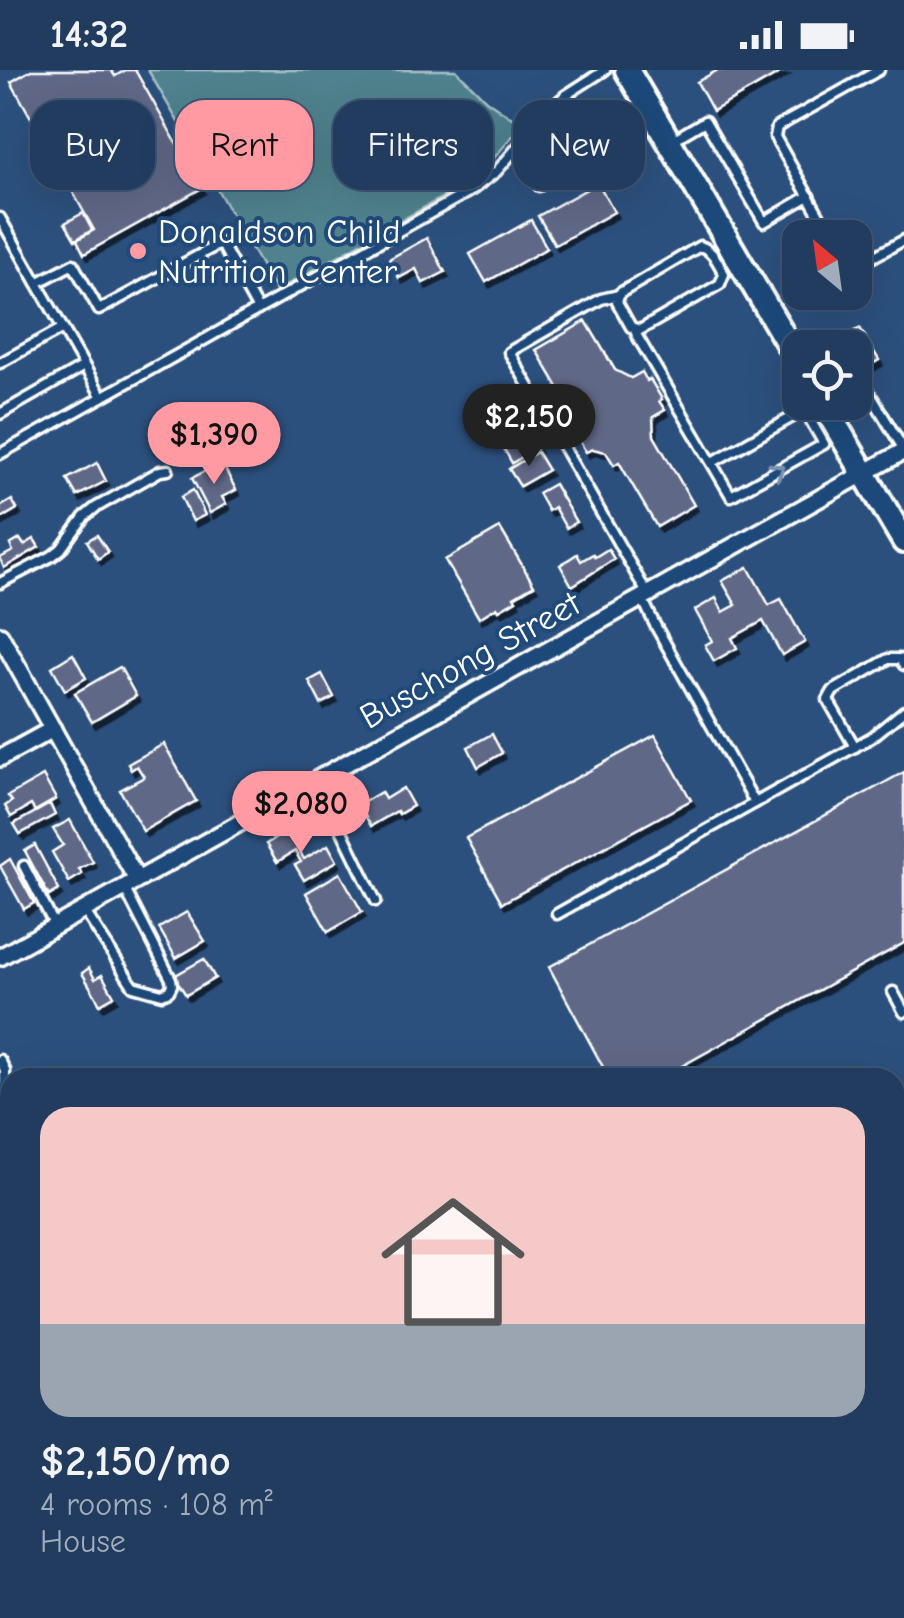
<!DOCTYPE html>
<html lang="en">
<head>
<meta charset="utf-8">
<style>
  :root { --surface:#213c5e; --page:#2d4767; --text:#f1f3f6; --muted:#a2adbc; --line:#3e5673; --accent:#ff9aa2 }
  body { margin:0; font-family:"Comic Neue",sans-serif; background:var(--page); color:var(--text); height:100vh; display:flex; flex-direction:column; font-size:38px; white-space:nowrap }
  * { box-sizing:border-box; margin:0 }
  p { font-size:32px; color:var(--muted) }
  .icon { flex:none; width:55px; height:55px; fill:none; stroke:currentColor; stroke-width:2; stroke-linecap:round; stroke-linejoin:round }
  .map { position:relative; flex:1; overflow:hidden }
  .drawer { position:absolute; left:0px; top:998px; width:905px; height:552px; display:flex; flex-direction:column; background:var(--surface); border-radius:30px 30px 0 0; box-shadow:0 10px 40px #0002,0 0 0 2px var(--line) }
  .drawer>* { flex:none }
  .banner { position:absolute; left:30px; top:30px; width:845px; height:90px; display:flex; gap:20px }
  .needle { width:65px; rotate:331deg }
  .tools { position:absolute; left:782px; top:150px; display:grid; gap:20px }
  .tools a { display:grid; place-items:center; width:90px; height:90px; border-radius:20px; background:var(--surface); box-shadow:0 10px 40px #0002,0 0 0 2px var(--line); font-size:50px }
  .price { position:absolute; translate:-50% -85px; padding:0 22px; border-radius:35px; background:var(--accent); color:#111; font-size:32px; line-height:65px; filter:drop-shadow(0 2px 5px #0008) }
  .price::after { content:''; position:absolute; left:50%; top:60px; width:30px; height:22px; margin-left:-15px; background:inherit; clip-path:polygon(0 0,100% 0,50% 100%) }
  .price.current { background:#222; color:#fff }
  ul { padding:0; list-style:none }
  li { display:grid; align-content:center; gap:20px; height:530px; padding:0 40px }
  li+li { border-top:2px solid var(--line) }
  li span { display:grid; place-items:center; height:310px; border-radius:30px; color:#555 }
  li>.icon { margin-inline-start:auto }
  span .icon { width:180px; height:180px; fill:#fffc; stroke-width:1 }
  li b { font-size:42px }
  .chip { padding:0 35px; border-radius:30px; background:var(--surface); box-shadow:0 10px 40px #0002,0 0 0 2px var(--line); font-size:35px; line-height:90px }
  .chip.current { background:var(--accent); color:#111 }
  .status { display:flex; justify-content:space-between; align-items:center; height:70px; padding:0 50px; background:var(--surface); direction:ltr }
  .status svg { height:28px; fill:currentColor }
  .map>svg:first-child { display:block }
</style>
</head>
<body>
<div class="status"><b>14:32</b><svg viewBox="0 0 49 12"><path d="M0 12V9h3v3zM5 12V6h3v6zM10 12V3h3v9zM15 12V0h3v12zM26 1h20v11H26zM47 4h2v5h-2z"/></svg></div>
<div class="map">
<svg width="904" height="1548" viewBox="0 0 904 1548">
  <defs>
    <filter id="shadow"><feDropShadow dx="3.5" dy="5.5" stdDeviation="0" flood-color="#0009"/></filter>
  </defs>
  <rect width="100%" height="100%" fill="#2c507d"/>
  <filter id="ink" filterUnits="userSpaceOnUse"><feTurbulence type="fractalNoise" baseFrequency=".01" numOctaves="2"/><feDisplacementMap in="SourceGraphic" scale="20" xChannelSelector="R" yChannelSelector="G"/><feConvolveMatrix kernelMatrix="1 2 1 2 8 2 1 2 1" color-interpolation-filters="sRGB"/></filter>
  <g filter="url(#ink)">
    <polygon fill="#4f828e" stroke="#a7c0c6" stroke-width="2.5" points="148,0 456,0 486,30 522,55 488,95 462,116 276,221"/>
    <g fill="#606887" stroke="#fff" stroke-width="2.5" filter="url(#shadow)">
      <polygon points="31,0 111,0 115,6 126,0 135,0 202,118 84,184 77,170 94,160 11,12"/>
      <polygon points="718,0 785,0 713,41 697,12"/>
      <polygon points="598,113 614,142 555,175 538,146"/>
      <polygon points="83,143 92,160 75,170 65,153"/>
      <polygon points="531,150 547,178 486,212 470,184"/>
      <polygon points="427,168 445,202 423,213 416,199 399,208 389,189"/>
      <polygon points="586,251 615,300 631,308 642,302 647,311 650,309 662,329 659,331 665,340 653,347 654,366 694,435 657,457 619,392 614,395 606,382 593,379 586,382 569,354 576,350 579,336 572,324 565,329 536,280"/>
      <polygon points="860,258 879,290 855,304 855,278 827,278"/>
      <polygon points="514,339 537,378 512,393 490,354"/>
      <polygon points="537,382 548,400 520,416 509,399"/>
      <polygon points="97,393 106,411 77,426 67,409"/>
      <polygon points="223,395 236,420 222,427 226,434 210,443 192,408 213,397 215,400"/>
      <polygon points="554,414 576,452 566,458 554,437 548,441 538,423"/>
      <polygon points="193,420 205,445 193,451 181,427"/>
      <polygon points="12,430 17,439 0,449 0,437"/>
      <polygon points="500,458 534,515 514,527 516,530 499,540 497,537 479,548 445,490"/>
      <polygon points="97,465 108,482 98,489 87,471"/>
      <polygon points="20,469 24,475 34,469 39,477 4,498 0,488 13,481 10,475"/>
      <polygon points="608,479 614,489 572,516 560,495 577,484 581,491 593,484 595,487"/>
      <polygon points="748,497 769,535 781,529 805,572 782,585 763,551 732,568 737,578 714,591 705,575 712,571 695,540 716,528 723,542 736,535 722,511"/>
      <polygon points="73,584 86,608 65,620 52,597"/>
      <polygon points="120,597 136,626 92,652 75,623"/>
      <polygon points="322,604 334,627 321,634 309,611"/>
      <polygon points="492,664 502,683 478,697 468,677"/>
      <polygon points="655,665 691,730 502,833 466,768"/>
      <polygon points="164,674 196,731 143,761 120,720 144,707 137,696 131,700 128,694"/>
      <polygon points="904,702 904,873 660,1008 609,1008 549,897"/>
      <polygon points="43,706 56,729 35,741 31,735 11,747 5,736 12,731 8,726"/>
      <polygon points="403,718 413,736 399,744 397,741 371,756 359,735 381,722 385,729"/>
      <polygon points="50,734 55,745 20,764 14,754"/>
      <polygon points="70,750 93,792 79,799 82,804 69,812 52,782 63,775 53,759"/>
      <polygon points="288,761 304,789 328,775 337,791 304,810 295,795 301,792 295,781 277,792 266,774"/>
      <polygon points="35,775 59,820 49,826 25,781"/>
      <polygon points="10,789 34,833 24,839 0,796"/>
      <polygon points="340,803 362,842 328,862 306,823"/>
      <polygon points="187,842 205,871 176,888 159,858"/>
      <polygon points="204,889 215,908 186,925 174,906"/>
      <polygon points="89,898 95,909 102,905 114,926 100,934 82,903"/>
      <polygon points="904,1185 904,1260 895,1265 895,1190"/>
      <polygon points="0,1225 10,1242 10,1323 0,1306"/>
      <polygon points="185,1540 231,1540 235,1548 190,1548"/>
      <polygon points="326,1540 359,1540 344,1548 331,1548"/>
    </g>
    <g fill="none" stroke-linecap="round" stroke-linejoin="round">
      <defs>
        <g id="service">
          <polyline points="673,70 705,51 764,152 809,126"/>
          <polyline points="539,116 652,51"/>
          <polyline points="0,148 102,327 0,384"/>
          <polyline points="832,168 775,67 777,57 879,0"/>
          <path d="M 700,176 C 713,180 718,193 724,204 L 720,214 L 640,260 L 631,257 L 617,232 L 620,223 Z"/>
          <polyline points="855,197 904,170"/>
          <polyline points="37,213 73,194 99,240 221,173 258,240"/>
          <polyline points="619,225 601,229 509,282 648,525"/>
          <polyline points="635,259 637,266 731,426 824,374 805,341"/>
          <polyline points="0,293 63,258"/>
          <polyline points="855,315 867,319 904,380"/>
          <polyline points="102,327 472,120 497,101 550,39 566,25 605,0"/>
          <polyline points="0,344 84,296"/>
          <polyline points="713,392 819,332"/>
          <polyline points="0,513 52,486 61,479 84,447 95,438 160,401 168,400"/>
          <polyline points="642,528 655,555 755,733 872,667 904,641"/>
          <polyline points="855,677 828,630 833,621 888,589 900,589 904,595"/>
          <polyline points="317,710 376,831"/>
          <polyline points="24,796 55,856"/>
          <polyline points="84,840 133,916 162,924 169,921 172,915 171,909 124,817"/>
          <polyline points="557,844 755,733"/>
          <polyline points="893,922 904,942"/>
          <polyline points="0,990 5,1000 5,1048"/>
          <polyline points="0,1182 10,1198"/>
          <polyline points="895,1432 904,1427"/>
          <polyline points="895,1489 904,1505"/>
          <polyline points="132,1540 137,1548"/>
          <polyline points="263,1540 268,1548"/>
        </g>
        <g id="minor">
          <polyline points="0,565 137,810"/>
          <polyline points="0,688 53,659"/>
          <polyline points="0,887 904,381"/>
          <polyline points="895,1355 904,1350"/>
          <polyline points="551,1548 565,1540"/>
        </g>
        <g id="secondary">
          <polyline points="627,0 800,294"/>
          <polyline points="822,332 904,471"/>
        </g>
      </defs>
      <use href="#service" stroke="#fff" stroke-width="15"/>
      <use href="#minor" stroke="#fff" stroke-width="22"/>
      <use href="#secondary" stroke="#fff" stroke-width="30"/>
      <use href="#service" stroke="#1f4a7a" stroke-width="8"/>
      <use href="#minor" stroke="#1f4a7a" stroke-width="15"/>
      <use href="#secondary" stroke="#1f4a7a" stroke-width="22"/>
    </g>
    <defs><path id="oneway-chevron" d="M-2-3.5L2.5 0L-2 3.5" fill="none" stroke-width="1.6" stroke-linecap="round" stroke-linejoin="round" transform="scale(2.5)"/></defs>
    <use stroke="#7992af" href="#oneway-chevron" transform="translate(778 400) rotate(-29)"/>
  </g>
  <circle fill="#ff9aa2" stroke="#1f4a7a" stroke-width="4" cx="138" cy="181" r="10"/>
  <g text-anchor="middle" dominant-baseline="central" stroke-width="8" stroke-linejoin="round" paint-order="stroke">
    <g font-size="35" fill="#fff" stroke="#1f4a7a" text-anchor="start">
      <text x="158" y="161">Donaldson Child<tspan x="158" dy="40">Nutrition Center</tspan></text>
    </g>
    <g font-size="35" fill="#fff" stroke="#1f4a7a">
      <text transform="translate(470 590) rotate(-29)">Buschong Street</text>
    </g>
  </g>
</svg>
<div class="tools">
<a><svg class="needle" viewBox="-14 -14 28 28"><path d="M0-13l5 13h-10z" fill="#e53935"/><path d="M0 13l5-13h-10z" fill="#a2adbc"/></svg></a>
<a><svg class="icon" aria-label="locate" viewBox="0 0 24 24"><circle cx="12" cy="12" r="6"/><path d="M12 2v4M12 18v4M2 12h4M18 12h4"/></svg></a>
</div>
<b class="price current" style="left:529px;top:399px">$2,150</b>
<b class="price" style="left:214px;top:417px">$1,390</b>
<b class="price" style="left:301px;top:786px">$2,080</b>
<div class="banner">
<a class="chip">Buy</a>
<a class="chip current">Rent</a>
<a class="chip">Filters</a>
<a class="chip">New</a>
</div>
<section class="drawer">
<ul>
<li><span style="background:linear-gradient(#f6c9c9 70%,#9aa5b1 0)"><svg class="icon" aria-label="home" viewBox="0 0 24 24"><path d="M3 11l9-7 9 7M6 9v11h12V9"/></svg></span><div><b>$2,150/mo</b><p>4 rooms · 108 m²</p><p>House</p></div></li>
</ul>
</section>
</div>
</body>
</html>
